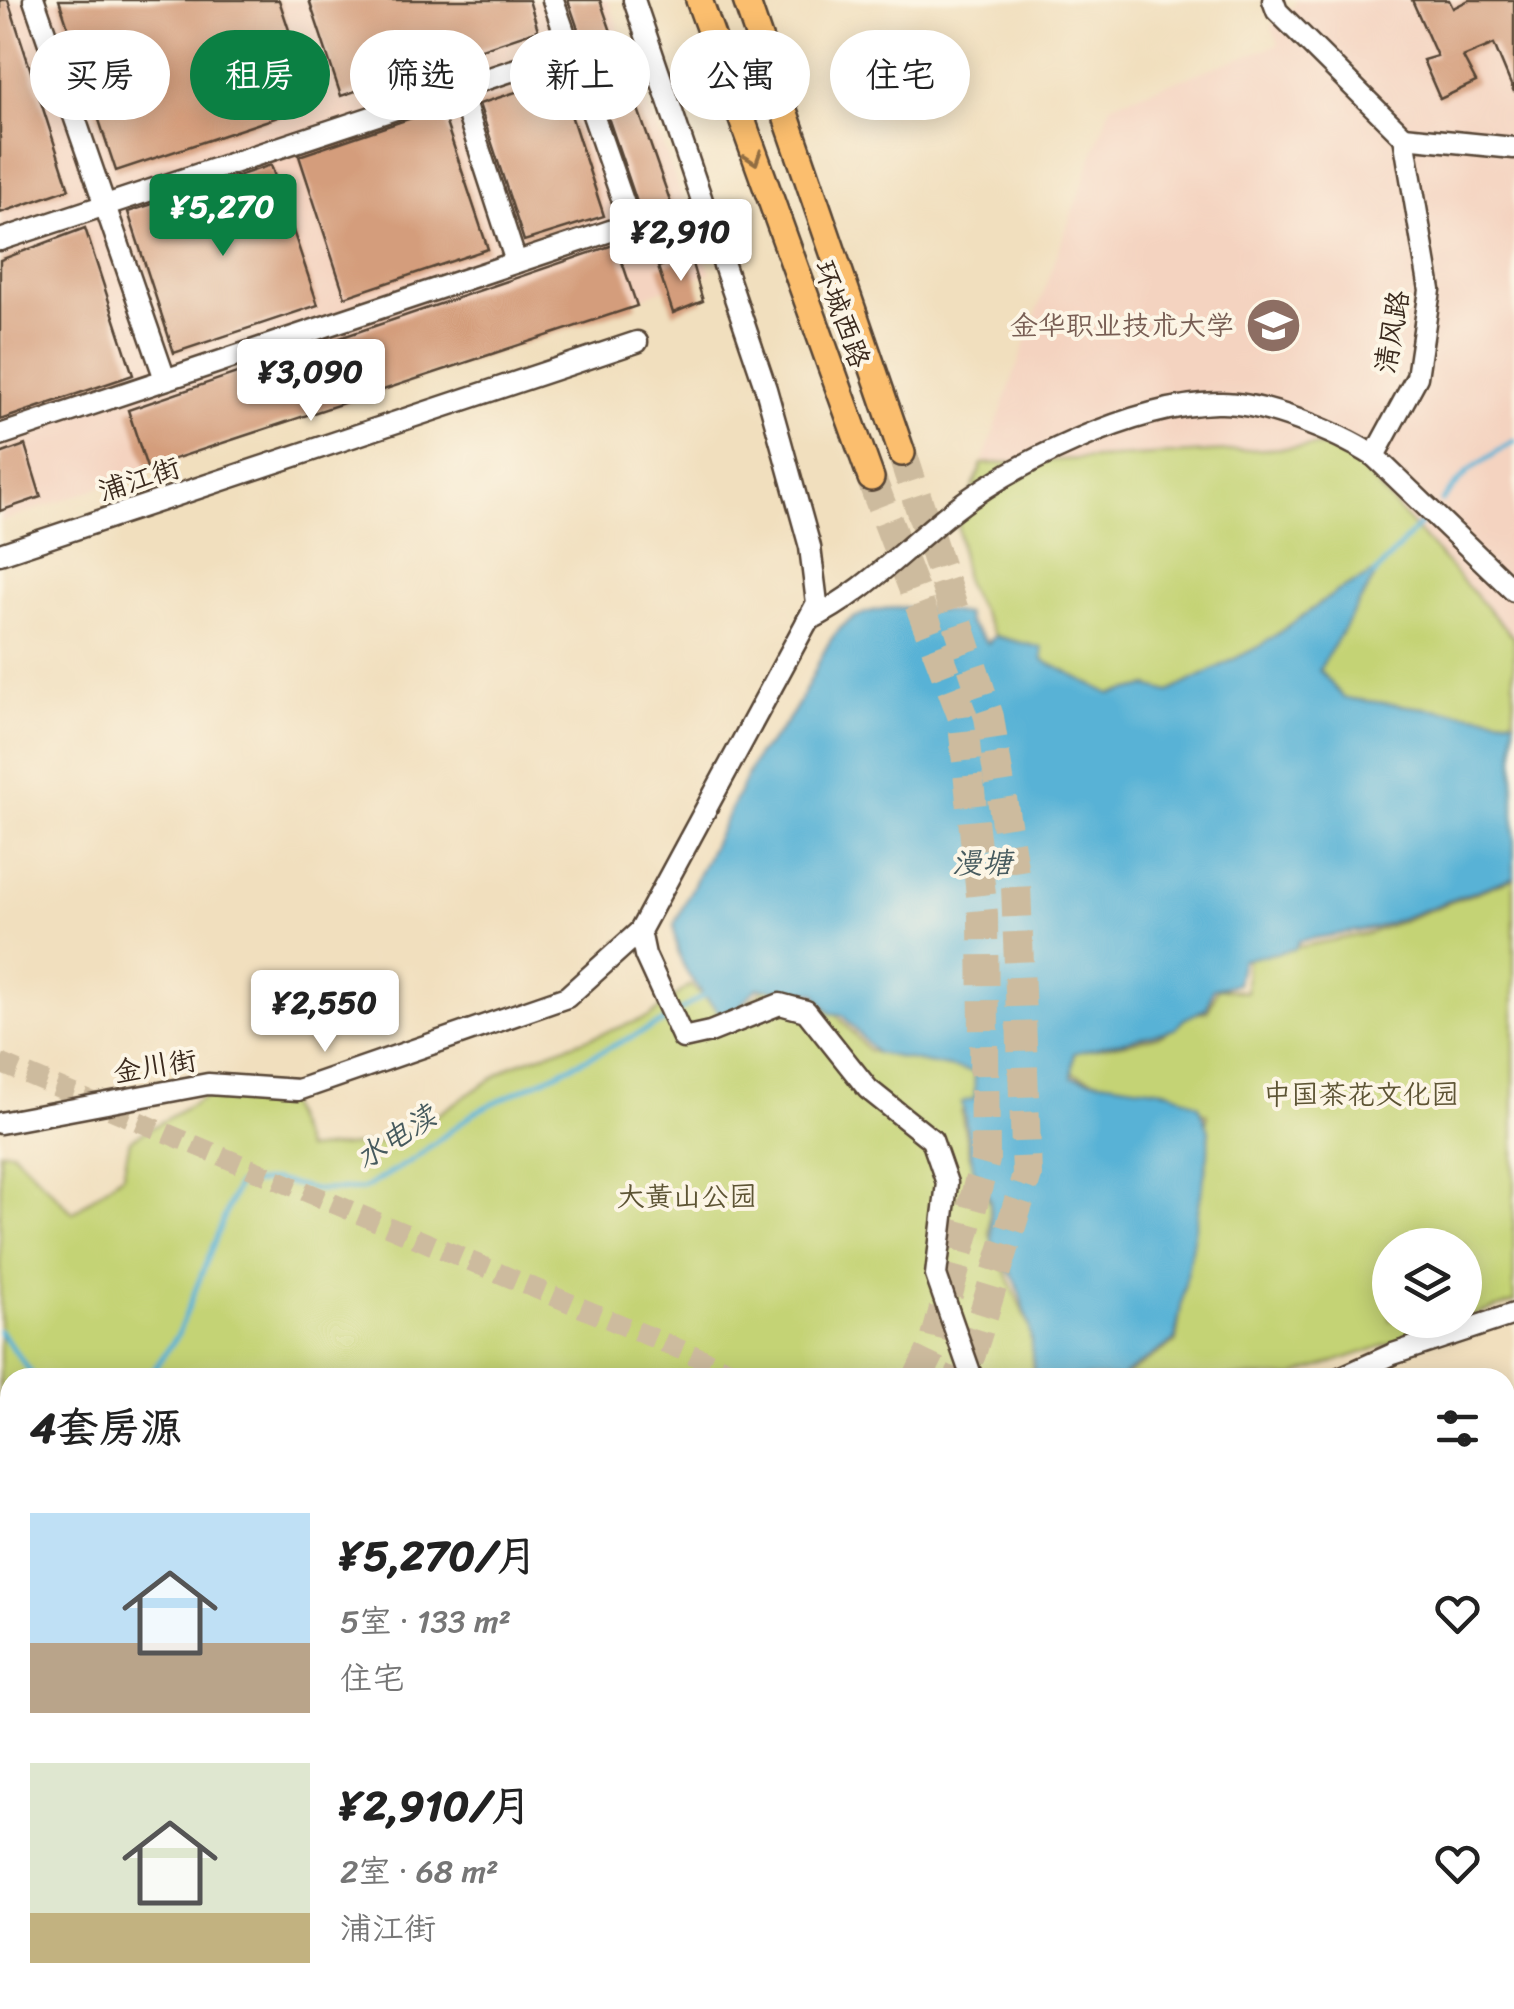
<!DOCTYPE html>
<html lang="zh">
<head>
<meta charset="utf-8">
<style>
  :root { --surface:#fff; --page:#f2f2f2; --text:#222; --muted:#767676; --accent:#0b8043 }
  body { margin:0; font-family:Sriracha,"LXGW WenKai TC",sans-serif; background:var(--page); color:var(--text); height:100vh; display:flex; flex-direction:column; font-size:38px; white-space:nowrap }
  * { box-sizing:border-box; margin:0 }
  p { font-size:32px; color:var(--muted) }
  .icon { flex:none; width:55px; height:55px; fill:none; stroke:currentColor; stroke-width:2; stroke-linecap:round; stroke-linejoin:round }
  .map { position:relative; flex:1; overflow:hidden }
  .sheet { position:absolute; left:0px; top:1368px; width:1515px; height:642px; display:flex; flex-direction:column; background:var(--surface); border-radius:30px 30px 0 0; box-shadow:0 5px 25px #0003 }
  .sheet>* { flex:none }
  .hud { position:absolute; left:30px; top:30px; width:1000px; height:90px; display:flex; gap:20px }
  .controls { position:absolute; left:1372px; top:1228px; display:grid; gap:20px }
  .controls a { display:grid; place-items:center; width:110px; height:110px; border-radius:50%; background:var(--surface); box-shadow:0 5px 25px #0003; font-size:50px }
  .price { position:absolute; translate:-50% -85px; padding:0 22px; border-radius:10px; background:#fff; color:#222; font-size:32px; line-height:65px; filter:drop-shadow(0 2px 5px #0008) }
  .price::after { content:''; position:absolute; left:50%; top:60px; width:30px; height:22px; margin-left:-15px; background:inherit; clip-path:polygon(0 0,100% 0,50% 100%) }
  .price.on { background:var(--accent); color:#fff }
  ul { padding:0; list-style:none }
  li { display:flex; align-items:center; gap:30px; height:250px; padding:0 30px }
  li span { display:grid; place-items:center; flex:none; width:280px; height:200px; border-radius:0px; color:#555 }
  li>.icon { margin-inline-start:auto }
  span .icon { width:120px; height:120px; fill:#fffc; stroke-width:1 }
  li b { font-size:42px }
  h2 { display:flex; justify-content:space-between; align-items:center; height:120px; padding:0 30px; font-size:42px }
  .pill { padding:0 35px; border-radius:45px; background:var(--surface); box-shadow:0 5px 25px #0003; font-size:35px; line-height:90px }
  .pill.on { background:var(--accent); color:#fff }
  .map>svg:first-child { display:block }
</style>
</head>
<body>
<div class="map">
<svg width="1514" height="2009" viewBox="0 0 1514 2009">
  <rect width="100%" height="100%" fill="#fcf5e5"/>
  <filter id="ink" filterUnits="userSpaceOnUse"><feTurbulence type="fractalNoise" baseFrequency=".01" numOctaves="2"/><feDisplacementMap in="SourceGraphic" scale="20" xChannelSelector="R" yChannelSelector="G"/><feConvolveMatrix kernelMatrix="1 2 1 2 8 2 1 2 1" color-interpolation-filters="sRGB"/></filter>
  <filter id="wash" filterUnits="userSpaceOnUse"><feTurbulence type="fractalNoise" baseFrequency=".0048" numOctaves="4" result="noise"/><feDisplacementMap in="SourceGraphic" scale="40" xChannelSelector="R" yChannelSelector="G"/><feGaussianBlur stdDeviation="2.25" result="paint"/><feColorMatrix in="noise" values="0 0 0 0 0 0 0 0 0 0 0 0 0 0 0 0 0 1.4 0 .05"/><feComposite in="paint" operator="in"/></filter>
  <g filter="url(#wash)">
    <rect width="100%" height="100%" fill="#f1dfbe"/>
    <g fill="#f4d3c0">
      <polygon points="0,0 608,0 711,273 0,522"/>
      <polygon points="1295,0 1514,0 1514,638 1340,445 982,464 1111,104 1279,44 1271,26 1296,4"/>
      <polygon points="1505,1900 1514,1908 1514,2009 1231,2009 1230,2000 1505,2000"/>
      <polygon points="947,2000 1228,2000 1210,2009 952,2009"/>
    </g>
    <g fill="#c4d375" stroke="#807e4a" stroke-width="2.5">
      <polygon points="1340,445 1514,638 1514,719 1344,699 1318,670 1376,572 1338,591 1260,646 1169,692 1148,686 1110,694 1042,660 1041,648 995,636 965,582 958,526 982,464"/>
      <path d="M 1514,878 L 1514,1302 L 1465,1318 L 1465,1245 L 1390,1245 L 1390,1320 L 1460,1320 L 1290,1377 L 1123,1377 L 1176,1342 L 1208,1114 L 1069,1072 L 1069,1052 C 1084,1051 1156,1039 1165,1033 C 1185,1021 1183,1015 1208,1011 L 1218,988 L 1246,992 L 1247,957 L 1370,933 Z"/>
      <polygon points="770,984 825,1002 869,1051 975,1071 978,1099 961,1112 969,1154 990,1205 989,1233 1032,1333 1033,1377 10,1378 10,1579 0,1583 0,1151 12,1151 73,1213 123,1174 130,1140 210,1094 286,1102 305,1150 397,1141 513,1065 649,1017 690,985 729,1019"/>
    </g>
    <path fill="#59b2d6" stroke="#4a6e7a" stroke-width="2.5" d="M 1378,571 L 1319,670 L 1344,698 L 1514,719 L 1514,877 L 1375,928 L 1299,941 L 1295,949 L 1242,960 L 1237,984 L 1213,989 L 1207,1008 L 1184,1019 L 1175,1029 L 1074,1053 L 1072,1077 L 1171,1091 L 1199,1105 L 1209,1130 L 1208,1155 L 1175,1340 L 1120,1377 L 1035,1377 L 1029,1325 L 1016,1282 L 992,1242 L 990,1199 L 973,1167 L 962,1102 L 975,1098 L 974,1072 L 876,1053 L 842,1015 L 830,1013 L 815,993 L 757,988 L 726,1020 C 698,989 675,968 674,925 L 757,755 C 850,672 788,583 966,614 L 968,623 L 988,643 L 995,636 L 1042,648 L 1043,660 L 1110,694 L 1148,686 L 1169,692 L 1260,646 L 1338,591 Z"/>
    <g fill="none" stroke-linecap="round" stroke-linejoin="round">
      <g stroke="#59b2d6" stroke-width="5">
        <polyline points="1442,501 1468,471 1514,441"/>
        <polyline points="1374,575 1422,522"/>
        <polyline points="678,1012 706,994"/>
        <polyline points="0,1331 35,1378"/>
        <polyline points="148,1378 177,1336 237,1185 275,1180 317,1190 363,1189 414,1159 475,1112 669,1019"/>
      </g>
    </g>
    <g id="blocks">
      <g fill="#d49d7b">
        <polygon points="0,0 8,0 69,189 0,213"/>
        <polygon points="59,0 279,0 314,105 116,171"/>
        <polygon points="309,0 529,0 538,30 341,96"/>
        <polygon points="568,0 600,0 674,212 644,223"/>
        <polygon points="1412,0 1449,0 1453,8 1469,0 1514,0 1514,92 1494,44 1463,57 1476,82 1440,99 1423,60 1437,56"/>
        <polygon points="559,78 604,216 524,241 479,104"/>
        <polygon points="441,108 488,249 345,297 299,156"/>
        <polygon points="271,165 318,305 174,353 128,212"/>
        <polygon points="85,228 133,375 0,420 0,260"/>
        <polygon points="616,244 637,306 147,468 128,410"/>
        <polygon points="690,257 703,301 673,313 658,267"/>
        <polygon points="25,445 41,497 0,511 0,454"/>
      </g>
    </g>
  </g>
  <g filter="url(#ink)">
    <use href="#blocks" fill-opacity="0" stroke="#564536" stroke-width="2.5"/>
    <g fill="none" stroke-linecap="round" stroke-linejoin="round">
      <polyline stroke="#cdbb9e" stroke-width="20" stroke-dasharray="20 10" stroke-linecap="butt" points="0,1063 748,1378"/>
      <g stroke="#cdbb9e" stroke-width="30" stroke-dasharray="30 15" stroke-linecap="butt">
        <polyline points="902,453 989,717 1016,886 1027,1175 971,1354 959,1378"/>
        <polyline points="871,478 962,715 983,914 985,1160 934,1345 918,1378"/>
      </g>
      <defs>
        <g id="minor">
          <polyline points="34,0 165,379"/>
          <polyline points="634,0 766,389 810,547 817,603 640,931 645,955 683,1038 710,1032 780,1004 806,1011 868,1089 932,1140 947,1183 936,1275 972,1378"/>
          <polyline points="1273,0 1277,11 1404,137"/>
          <polyline points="459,87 516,262"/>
          <polyline points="1404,137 1430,290 1417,377 1374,456 1514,591"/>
          <polyline points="1404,137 1514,148"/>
          <polyline points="0,240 571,51"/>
          <polyline points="0,435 631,224 553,0"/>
          <polyline points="0,554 637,342"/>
          <path d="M 807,621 C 861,595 900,553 946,516 C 1011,464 1133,405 1217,403 C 1261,401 1337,432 1374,456"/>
          <polyline points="0,1123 208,1084 298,1090 567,997 640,931"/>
          <polyline points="1340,1378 1393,1354 1514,1314"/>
          <polyline points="0,1551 10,1548"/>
          <polyline points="1505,1881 1514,1888"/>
          <polyline points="0,1887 10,1899"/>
          <polyline points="98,2000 107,2009"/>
          <polyline points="626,2000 638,2009"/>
          <polyline points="927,2000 932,2009"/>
          <polyline points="5,2009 11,2000"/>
          <polyline points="761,2009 768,2000"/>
        </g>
        <g id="major">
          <polyline points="699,0 871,478"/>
          <polyline points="746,0 902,453"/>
          <polyline points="1505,1801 1514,1809"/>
          <polyline points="1505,1832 1514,1840"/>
          <polyline points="482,2009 489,2000"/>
          <polyline points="610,2009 617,2000"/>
        </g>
        <g id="highway">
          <polyline points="527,2009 534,2000"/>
          <polyline points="568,2009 575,2000"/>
        </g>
      </defs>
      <use href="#minor" stroke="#564536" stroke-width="25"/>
      <use href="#major" stroke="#564536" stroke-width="30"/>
      <use href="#highway" stroke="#564536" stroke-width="35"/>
      <use href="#minor" stroke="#fff" stroke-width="20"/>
      <use href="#major" stroke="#fbbe6e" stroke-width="25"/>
      <use href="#highway" stroke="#fbbe6e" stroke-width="30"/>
    </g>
    <defs><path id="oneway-chevron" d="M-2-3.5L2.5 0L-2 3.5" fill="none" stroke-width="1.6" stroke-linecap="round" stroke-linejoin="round" transform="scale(2.5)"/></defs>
    <use stroke="#916d42" href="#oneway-chevron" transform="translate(754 158) rotate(71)"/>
  </g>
  <defs>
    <symbol id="university-disc" viewBox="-11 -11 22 22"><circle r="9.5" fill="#8d6e63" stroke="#fcf5e5"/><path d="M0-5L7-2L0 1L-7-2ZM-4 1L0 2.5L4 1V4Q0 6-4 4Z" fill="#fff"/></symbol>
  </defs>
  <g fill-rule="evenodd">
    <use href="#university-disc" x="1242" y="294" width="63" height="63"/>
  </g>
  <g text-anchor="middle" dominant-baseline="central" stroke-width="8" stroke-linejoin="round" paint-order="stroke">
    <g font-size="28" fill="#3b2a1e" stroke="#fcf5e5">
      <text transform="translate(842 314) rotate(70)">环城西路</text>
      <text transform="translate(1392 332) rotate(-80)">清风路</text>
      <text transform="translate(139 479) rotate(-18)">浦江街</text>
      <text transform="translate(155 1066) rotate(-9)">金川街</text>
    </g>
    <g font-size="28" fill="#785e54" stroke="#fcf5e5" text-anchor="end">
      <text x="1234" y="325">金华职业技术大学</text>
    </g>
    <g font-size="28" fill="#5d5434" stroke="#fcf5e5">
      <text x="1361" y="1094">中国茶花文化园</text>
      <text x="687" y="1196">大黄山公园</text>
    </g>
    <g font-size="30" font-style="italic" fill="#465a5e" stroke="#fcf5e5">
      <text x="982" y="863">漫塘</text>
      <text transform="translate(396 1137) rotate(-33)">水电渎</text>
    </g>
  </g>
</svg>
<div class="controls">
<a><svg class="icon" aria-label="layers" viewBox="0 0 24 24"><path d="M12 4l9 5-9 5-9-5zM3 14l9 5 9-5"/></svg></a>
</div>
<b class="price on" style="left:223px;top:259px">¥5,270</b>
<b class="price" style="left:681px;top:284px">¥2,910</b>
<b class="price" style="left:311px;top:424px">¥3,090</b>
<b class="price" style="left:325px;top:1055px">¥2,550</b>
<div class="hud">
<a class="pill">买房</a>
<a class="pill on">租房</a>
<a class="pill">筛选</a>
<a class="pill">新上</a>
<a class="pill">公寓</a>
<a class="pill">住宅</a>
</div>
<section class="sheet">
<h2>4套房源<svg class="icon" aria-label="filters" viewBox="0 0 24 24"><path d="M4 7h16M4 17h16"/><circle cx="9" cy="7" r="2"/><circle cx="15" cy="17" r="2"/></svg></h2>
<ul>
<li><span style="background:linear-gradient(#bfe0f5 65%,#b9a48a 0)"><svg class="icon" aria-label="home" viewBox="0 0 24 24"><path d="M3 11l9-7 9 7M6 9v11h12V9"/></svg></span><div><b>¥5,270/月</b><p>5室 · 133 m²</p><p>住宅</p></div><svg class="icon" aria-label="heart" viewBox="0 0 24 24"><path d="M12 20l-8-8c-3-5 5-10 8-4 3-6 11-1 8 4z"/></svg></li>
<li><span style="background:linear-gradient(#dfe7d0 75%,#c2b280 0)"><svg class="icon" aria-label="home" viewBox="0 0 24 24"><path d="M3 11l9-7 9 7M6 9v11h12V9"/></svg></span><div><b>¥2,910/月</b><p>2室 · 68 m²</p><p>浦江街</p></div><svg class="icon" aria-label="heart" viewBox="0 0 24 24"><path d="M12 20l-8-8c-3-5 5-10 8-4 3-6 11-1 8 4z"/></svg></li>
</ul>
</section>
</div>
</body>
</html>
